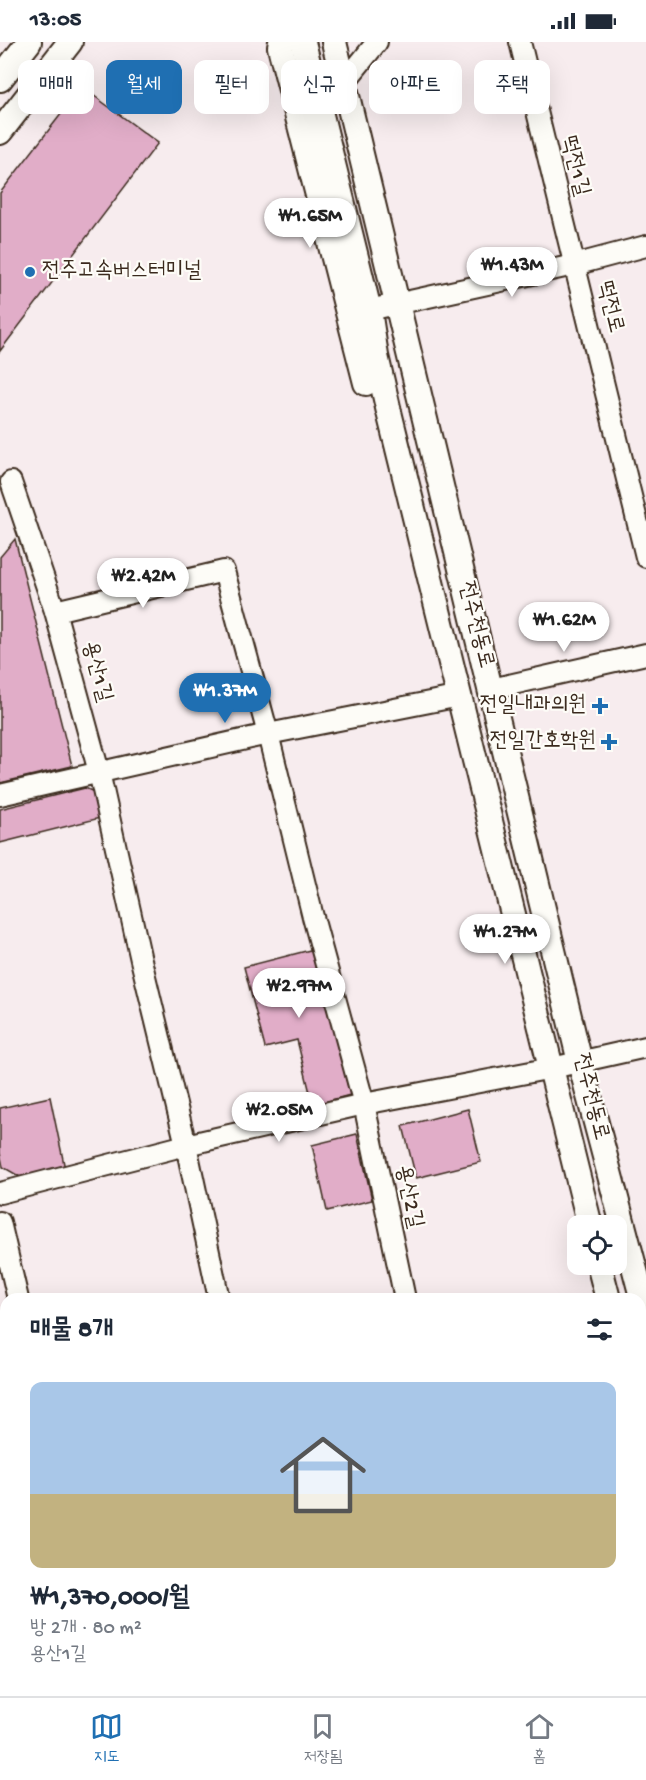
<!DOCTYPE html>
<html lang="ko">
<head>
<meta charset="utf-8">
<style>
  :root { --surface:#fff; --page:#f6f6f7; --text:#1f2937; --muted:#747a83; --line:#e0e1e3; --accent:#1f6fb2 }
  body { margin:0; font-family:"Gochi Hand","Poor Story",sans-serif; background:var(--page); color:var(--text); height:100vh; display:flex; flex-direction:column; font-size:22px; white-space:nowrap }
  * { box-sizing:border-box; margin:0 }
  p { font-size:20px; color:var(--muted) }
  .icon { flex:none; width:33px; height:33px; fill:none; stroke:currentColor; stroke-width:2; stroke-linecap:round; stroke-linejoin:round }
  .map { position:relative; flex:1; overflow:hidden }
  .sheet { position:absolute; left:0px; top:1251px; width:646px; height:404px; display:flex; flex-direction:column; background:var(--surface); border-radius:18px 18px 0 0; box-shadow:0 6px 24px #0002 }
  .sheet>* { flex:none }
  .top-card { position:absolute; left:18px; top:18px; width:610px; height:54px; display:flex; gap:12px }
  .controls { position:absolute; left:567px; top:1173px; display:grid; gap:12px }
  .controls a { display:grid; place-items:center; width:60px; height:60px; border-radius:12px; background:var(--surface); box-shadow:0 6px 24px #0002; font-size:30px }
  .price { position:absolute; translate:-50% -51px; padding:0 14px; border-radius:21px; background:#fff; color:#222; font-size:20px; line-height:39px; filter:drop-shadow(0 2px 3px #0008) }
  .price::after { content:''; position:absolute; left:50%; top:36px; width:18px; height:14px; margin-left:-9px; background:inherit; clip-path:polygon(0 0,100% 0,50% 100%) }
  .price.on { background:var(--accent); color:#fff }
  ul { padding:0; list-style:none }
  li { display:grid; align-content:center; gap:12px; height:318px; padding:0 30px }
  li span { display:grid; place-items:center; height:186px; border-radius:12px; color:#555 }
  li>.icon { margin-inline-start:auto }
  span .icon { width:108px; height:108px; fill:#fffc; stroke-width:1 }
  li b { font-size:26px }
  h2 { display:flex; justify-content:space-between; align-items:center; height:72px; padding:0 30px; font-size:26px }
  .pill { padding:0 21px; border-radius:12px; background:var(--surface); box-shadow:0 6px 24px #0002; font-size:21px; line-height:54px }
  .pill.on { background:var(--accent); color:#fff }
  .status { display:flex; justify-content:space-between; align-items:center; height:42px; padding:0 30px; background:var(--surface); direction:ltr }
  .status svg { height:16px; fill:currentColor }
  .tab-bar { display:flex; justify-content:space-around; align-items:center; height:84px; border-top:2px solid var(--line); background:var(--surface); font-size:16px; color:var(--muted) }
  .tab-bar a { display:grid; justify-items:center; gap:3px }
  .tab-bar .on { color:var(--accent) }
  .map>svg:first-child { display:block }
</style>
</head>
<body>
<div class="status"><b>13:05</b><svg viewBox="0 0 49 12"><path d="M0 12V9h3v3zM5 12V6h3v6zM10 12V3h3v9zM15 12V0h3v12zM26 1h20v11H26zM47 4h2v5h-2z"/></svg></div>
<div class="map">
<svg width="646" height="1654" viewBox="0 0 646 1654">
  <rect width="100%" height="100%" fill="#f7ecee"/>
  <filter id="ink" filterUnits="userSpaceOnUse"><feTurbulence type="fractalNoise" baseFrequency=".0167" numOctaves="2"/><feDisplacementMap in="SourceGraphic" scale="12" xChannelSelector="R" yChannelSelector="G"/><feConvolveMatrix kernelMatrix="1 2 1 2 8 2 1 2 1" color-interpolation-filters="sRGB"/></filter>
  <g filter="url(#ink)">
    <g fill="#e1adc8" stroke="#3b2a1e" stroke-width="1.5">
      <polygon points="82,45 158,101 0,309 0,151"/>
      <polygon points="15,497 72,724 0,741 0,515"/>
      <polygon points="85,746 94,750 100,776 0,801 0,767"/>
      <polygon points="314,907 350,1053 313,1063 297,998 265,1006 244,925"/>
      <polygon points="50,1055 65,1127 22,1136 3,1125 0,1111 0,1066"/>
      <polygon points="468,1067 481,1120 416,1136 403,1084"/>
      <polygon points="357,1092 372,1158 327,1169 312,1103"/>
      <polygon points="300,1648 401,1648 385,1654 302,1654"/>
    </g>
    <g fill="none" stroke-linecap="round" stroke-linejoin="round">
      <defs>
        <g id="minor">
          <polyline points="520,0 646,515"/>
          <polyline points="344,41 377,0"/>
          <polyline points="369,268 574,223 646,204"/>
          <polyline points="11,440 55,569 99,730 141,918 186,1103 219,1257"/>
          <polyline points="55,569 224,529 268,692 313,875 364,1062 405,1257"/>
          <polyline points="491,647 646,612"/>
          <polyline points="0,753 268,692 460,654"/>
          <polyline points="0,1151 186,1103 364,1062 552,1026 646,1005"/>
          <polyline points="0,1180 18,1257"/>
          <polyline points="0,1604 6,1602"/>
          <polyline points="108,1648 110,1654"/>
        </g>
        <g id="tertiary">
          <polyline points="281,0 280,5 366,341"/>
          <polyline points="303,0 369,268 376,314 389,370 590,1184"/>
          <polyline points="334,0 580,1020 646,1270"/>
          <polyline points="0,37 29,0"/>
          <polyline points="0,90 70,0"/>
          <polyline points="599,1222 608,1257"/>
          <polyline points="640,1392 646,1415"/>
          <polyline points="640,1622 646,1620"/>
          <polyline points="555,1654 570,1648"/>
        </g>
      </defs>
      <use href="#minor" stroke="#3b2a1e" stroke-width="24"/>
      <use href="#tertiary" stroke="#3b2a1e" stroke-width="28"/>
      <use href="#minor" stroke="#fdfcf7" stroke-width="20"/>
      <use href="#tertiary" stroke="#fdfcf7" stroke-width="24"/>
    </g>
  </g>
  <g fill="#1f6fb2" stroke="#fdfcf7" stroke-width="2">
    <circle cx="30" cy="230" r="6"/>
    <path d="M597 655h6v6h6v6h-6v6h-6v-6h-6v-6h6z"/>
    <path d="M606 691h6v6h6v6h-6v6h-6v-6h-6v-6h6z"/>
  </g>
  <g text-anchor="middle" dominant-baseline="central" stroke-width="4.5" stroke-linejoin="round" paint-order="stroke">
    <g font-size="22" fill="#3b2a1e" stroke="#fdfcf7">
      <text transform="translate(574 124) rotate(76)">떡전1길</text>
      <text transform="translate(609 265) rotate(76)">떡전로</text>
      <text transform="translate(475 583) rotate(76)">전주천동로</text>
      <text transform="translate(96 630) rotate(75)">용산1길</text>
      <text transform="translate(590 1055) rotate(76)">전주천동로</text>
      <text transform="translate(408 1155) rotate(78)">용산2길</text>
    </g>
    <g font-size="22" fill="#3b2a1e" stroke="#fdfcf7" text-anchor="end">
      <text x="42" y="230" text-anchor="start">전주고속버스터미널</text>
      <text x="586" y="664">전일내과의원</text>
      <text x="596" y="700">전일간호학원</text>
    </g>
  </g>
</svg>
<div class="controls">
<a><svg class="icon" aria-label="locate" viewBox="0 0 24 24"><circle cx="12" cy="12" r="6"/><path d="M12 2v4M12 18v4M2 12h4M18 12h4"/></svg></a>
</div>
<b class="price" style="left:310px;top:207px">₩1.65M</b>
<b class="price" style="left:512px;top:256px">₩1.43M</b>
<b class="price" style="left:143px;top:567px">₩2.42M</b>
<b class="price" style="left:564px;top:611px">₩1.62M</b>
<b class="price on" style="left:225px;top:682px">₩1.37M</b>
<b class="price" style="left:505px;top:923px">₩1.27M</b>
<b class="price" style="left:299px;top:977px">₩2.97M</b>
<b class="price" style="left:279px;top:1101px">₩2.05M</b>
<div class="top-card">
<a class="pill">매매</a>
<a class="pill on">월세</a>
<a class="pill">필터</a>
<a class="pill">신규</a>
<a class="pill">아파트</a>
<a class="pill">주택</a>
</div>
<section class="sheet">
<h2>매물 8개<svg class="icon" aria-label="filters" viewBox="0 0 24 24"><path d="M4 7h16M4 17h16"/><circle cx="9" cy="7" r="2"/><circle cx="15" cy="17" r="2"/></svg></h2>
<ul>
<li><span style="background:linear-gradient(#a9c7e8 60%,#c2b280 0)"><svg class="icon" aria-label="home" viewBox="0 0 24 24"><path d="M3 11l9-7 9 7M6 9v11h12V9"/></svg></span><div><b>₩1,370,000/월</b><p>방 2개 · 80 m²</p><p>용산1길</p></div></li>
</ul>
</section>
</div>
<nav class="tab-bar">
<a class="on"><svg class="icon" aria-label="map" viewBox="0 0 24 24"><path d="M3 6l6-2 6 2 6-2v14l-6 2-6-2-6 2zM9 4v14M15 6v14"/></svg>지도</a>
<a><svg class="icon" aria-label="saved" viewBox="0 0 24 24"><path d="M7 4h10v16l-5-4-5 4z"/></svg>저장됨</a>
<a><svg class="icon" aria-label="home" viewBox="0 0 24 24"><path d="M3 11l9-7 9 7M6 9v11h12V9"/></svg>홈</a>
</nav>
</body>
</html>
